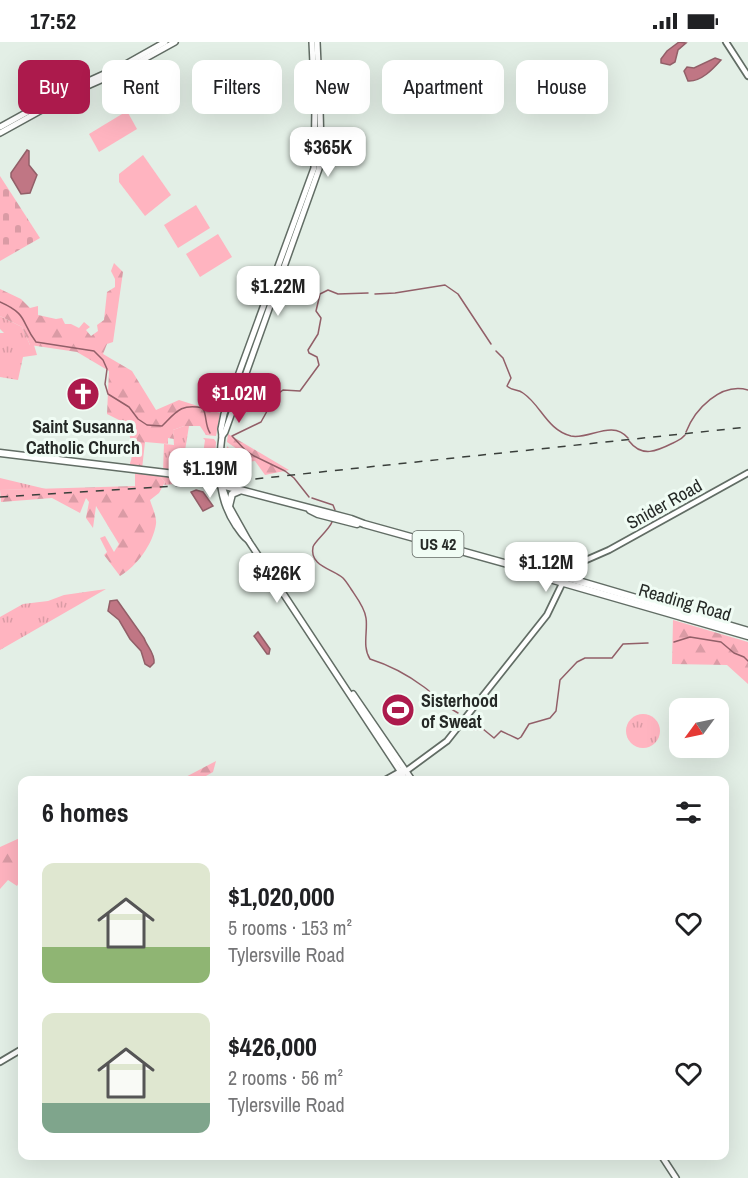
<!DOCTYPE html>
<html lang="en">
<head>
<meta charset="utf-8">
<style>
  :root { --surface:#fff; --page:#f6f6f6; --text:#202124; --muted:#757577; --accent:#ac1a4c }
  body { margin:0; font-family:"Archivo Narrow",sans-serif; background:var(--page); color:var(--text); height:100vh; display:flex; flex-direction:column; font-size:22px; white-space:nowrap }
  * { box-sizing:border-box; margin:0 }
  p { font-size:20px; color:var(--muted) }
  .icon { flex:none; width:33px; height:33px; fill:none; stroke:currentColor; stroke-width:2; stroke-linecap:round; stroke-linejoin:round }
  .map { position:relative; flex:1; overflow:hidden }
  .details { position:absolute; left:18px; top:734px; width:711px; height:384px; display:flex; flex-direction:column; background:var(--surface); border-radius:12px; box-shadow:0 6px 24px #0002 }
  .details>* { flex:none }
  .hud { position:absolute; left:18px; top:18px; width:712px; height:54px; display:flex; gap:12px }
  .needle { width:39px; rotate:237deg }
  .fabs { position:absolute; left:669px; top:656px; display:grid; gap:12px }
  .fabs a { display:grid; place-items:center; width:60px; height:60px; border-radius:12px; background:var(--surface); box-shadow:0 6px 24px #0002; font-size:30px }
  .price { position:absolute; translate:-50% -51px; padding:0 14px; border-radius:12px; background:#fff; color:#222; font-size:20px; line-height:39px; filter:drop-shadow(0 2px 3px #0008) }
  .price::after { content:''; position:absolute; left:50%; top:36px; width:18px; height:14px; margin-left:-9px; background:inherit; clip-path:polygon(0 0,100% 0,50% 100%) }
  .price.selected { background:var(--accent); color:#fff }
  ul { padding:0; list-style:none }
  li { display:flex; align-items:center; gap:18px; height:150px; padding:0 24px }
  li span { display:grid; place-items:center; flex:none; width:168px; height:120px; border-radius:12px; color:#555 }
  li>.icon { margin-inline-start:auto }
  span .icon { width:72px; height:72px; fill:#fffc; stroke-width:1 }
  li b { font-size:26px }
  h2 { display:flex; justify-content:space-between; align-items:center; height:72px; padding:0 24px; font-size:26px }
  .tag { padding:0 21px; border-radius:12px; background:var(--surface); box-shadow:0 6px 24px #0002; font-size:21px; line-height:54px }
  .tag.selected { background:var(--accent); color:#fff }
  .status { display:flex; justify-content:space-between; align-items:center; height:42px; padding:0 30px; background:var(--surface); direction:ltr }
  .status svg { height:16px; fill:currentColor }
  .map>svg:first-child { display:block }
</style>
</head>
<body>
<div class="status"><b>17:52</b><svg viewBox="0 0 49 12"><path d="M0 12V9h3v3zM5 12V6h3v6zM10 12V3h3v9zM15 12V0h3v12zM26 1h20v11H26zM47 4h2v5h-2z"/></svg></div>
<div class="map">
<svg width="748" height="1136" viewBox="0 0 748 1136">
  <defs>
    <pattern id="grass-tufts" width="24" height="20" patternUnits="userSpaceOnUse" patternTransform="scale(1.5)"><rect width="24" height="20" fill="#ffb4c0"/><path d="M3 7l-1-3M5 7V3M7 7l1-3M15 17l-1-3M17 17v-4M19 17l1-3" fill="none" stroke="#da9ba5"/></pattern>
    <pattern id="forest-firs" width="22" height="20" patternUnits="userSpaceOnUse" patternTransform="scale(1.5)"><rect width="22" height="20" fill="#ffb4c0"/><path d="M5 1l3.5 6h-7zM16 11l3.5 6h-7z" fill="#da9ba5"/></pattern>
    <pattern id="cemetery-stones" width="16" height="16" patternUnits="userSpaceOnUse" patternTransform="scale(1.5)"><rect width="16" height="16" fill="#ffb4c0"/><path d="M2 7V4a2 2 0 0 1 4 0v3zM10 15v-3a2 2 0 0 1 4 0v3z" fill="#da9ba5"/></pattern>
  </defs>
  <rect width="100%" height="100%" fill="#e3efe6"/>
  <g fill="url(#grass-tufts)">
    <polygon points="0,274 22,285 30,303 34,303 37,313 23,315 18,338 0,335 0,291 4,291 0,287"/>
    <polygon points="184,384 189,384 181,433 197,436 194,440 164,443 165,440 155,429 163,430 164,402 174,403 173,388"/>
    <polygon points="203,396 214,397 216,400 214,431 208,434 199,431 209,427 207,414 201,413 203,412 205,398"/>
    <polygon points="227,404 232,409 230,411 234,417 231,417 231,428 238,437 232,437 227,434"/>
    <polygon points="0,436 46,447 0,448"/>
    <polygon points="106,547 0,608 0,575 23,562 48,559 64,553"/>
    <circle cx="643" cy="689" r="17"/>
  </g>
  <g fill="url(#forest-firs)">
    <path d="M 114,221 L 123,230 L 113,300 L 107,302 L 103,312 L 132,329 L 156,368 L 179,358 L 220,371 L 216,394 L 206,393 L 200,384 L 184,384 L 173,388 L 174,397 L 168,396 L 168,402 L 145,400 L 142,427 L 155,429 L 165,440 L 159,451 L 150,458 C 152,465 157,475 156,482 C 153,502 137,524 120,534 L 104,513 L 107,510 L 100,496 L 105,494 L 114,510 L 119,502 L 96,464 L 93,486 L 86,476 L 89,460 L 86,456 L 80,471 L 52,456 L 1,460 L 0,448 L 135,444 L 135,427 L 128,426 C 136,411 131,396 125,381 L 107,372 L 109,329 L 77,310 L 30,303 L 22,285 L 0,274 L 0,247 L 21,257 L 30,266 L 38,264 L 38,273 L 56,277 L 62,276 L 65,282 L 71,282 L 79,286 L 84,280 L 90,285 L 86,288 L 91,294 L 98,289 L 97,283 L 104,278 L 107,250 L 115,245 L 115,237 L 111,229 Z"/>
    <polygon points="228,392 289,428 265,433 255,419 247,420 237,407 227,400"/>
    <polygon points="673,578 748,600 748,642 727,623 672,622"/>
    <polygon points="216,719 213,730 199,738 180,738"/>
    <polygon points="22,795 22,835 17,844 8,838 0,847 0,805"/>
  </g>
  <polygon fill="url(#cemetery-stones)" points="0,134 40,196 0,219"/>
  <g fill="#ffb4c0">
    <polygon points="127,69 137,87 99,110 89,92"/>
    <polygon points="143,113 171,153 145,174 119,140 119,132"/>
    <polygon points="196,163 210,186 178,206 164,183"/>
    <polygon points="218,192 232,215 200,235 186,212"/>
  </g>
  <g fill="#c07684" stroke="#925f68" stroke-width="1.5">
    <polygon points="679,0 686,1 678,8 675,20 670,23 661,21 661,17 667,9"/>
    <path d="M 715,16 L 721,18 C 713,27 701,40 688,39 L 684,29 L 687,25 L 694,26 Z"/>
    <polygon points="27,108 29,109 29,123 37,133 30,151 21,152 11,135 11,131"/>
    <polygon points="196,448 203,450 213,464 203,469 191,450"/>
    <path d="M 117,558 L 144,596 C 147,605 155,611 154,621 L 150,625 L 145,622 L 141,609 L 130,597 L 119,578 L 108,569 L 110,559 Z"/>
    <polygon points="258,590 270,607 269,612 267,612 254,594"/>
  </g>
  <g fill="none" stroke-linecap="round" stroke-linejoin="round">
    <g stroke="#925f68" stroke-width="1.5">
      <polyline points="375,252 395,251 445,243 458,252 491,302"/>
      <path d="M 0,260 C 29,273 20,279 36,300 L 94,309 L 103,318 L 107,327 L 105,342 L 108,352 L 129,365 L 138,377 L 147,383 L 162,384 C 176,370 181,361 203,366 C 207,375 205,383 210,391"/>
      <path d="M 496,309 L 503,316 L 511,336 L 507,344 C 512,349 518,347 523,351 C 541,363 547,388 571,394 C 589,398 612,377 628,396"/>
      <polyline points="275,354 283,348 300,349 319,323 317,315 309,311 308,308 318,292 321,276 316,269 320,252 328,248 338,252 368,251"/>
      <polyline points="271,362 261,380 232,394 245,408 254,414 285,429 294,436 309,455"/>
      <path d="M 686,390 C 695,367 721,340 748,348"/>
      <path d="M 629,399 C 642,416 657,409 673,401 C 678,398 681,398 685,393"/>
      <polyline points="312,456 333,463 335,468"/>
      <path d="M 332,480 C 329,488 314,500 313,505 C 309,524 333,527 343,536 C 346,539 349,544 351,547 C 357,556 365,566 366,576 C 368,589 362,605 370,617 C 389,623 408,633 424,645 C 436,654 445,664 458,671"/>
      <polyline points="674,600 690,595 721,600 734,611 744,615 748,619"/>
      <polyline points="468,684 474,688 483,687 494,696 501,689 518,697 521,695 529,682 550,676 556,669 560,638 577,620 585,616 612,616 623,602 648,601"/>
    </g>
    <defs>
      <g id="tertiary">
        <polyline points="726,0 748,34"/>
        <polyline points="385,738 403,728"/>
        <polyline points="394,738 447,699 547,573 561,544 577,522 609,508 748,431"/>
        <polyline points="0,1020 22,1007"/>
      </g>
      <g id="secondary">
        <polyline points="0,85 60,52 126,22 165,0"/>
        <polyline points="0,91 76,49 128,26 175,0"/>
        <polyline points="222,394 225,390 319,127 321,107 320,67 317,0"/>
        <polyline points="222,444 229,464 248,498 406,738"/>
        <path d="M 248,498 C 242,494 240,489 236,484 C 217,456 218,426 222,394 L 221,387 L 224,372 L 314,126 L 315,65 L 312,0"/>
        <polyline points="353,652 412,738"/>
        <polyline points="661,1113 676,1136"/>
      </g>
      <g id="primary">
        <polyline points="0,411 183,433 351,477 364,482 511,523 522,529 748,594"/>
        <polyline points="229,464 232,452 239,449"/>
        <polyline points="310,468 318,472 357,482"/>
        <polyline points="515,523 524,523 748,589"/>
      </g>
    </defs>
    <use href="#tertiary" stroke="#626d65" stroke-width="8"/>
    <use href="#secondary" stroke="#626d65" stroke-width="8"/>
    <use href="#primary" stroke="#626d65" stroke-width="9"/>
    <use href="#tertiary" stroke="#fff" stroke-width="4.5"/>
    <use href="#secondary" stroke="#fff" stroke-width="5"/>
    <use href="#primary" stroke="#fff" stroke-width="6"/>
    <polyline stroke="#3a3f3b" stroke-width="1.5" stroke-dasharray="8 8" stroke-linecap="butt" points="0,455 207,442 748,385"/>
  </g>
  <defs>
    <symbol id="church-disc" viewBox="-11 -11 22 22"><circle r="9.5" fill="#ac1a4c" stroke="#f0fcf4"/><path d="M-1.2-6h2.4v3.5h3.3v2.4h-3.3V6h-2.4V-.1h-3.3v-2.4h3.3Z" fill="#fff"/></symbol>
    <symbol id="stadium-disc" viewBox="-11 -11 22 22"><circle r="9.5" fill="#ac1a4c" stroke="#f0fcf4"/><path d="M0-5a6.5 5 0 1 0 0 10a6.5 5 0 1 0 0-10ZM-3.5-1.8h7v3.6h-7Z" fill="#fff"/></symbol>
  </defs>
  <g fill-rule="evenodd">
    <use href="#church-disc" x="64" y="333" width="38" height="38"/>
    <use href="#stadium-disc" x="379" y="649" width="38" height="38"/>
  </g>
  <g text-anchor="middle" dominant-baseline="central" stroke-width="6" stroke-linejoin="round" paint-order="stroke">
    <rect fill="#f0fcf4" stroke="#636964" stroke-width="1.5" x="412.5" y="489" width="51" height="26" rx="4.5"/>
    <g font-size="16" font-weight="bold" fill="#262a27">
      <text x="438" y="502">US 42</text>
    </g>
    <g font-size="18" font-weight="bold" fill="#262a27" stroke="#f0fcf4">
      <text x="83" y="384">Saint Susanna<tspan x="83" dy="21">Catholic Church</tspan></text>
      <text x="421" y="658" text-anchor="start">Sisterhood<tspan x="421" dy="21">of Sweat</tspan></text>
    </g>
    <g font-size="18" fill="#262a27" stroke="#f0fcf4">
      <text transform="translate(664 462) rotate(-29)">Snider Road</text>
      <text transform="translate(685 560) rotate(16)">Reading Road</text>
    </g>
  </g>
</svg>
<div class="fabs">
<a><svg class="needle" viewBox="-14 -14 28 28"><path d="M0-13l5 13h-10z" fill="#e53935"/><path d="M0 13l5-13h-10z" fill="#757577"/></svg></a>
</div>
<b class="price" style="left:328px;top:136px">$365K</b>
<b class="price" style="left:278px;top:275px">$1.22M</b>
<b class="price selected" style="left:239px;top:382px">$1.02M</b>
<b class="price" style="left:210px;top:457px">$1.19M</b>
<b class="price" style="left:546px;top:551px">$1.12M</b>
<b class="price" style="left:277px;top:562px">$426K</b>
<div class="hud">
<a class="tag selected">Buy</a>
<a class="tag">Rent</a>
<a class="tag">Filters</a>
<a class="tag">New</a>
<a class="tag">Apartment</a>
<a class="tag">House</a>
</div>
<section class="details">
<h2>6 homes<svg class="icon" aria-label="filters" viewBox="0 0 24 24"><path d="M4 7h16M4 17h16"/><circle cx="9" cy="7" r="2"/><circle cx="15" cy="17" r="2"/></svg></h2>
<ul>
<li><span style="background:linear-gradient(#dfe7d0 70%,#8fb573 0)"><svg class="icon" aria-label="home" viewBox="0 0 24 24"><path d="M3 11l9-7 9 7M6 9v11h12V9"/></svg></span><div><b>$1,020,000</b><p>5 rooms · 153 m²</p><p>Tylersville Road</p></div><svg class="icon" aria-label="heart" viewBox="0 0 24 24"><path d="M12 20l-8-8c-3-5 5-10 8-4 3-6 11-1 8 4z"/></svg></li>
<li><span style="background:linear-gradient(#dfe7d0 75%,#7fa58c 0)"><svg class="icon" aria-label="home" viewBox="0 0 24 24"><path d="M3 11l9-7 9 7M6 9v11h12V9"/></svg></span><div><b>$426,000</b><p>2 rooms · 56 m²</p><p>Tylersville Road</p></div><svg class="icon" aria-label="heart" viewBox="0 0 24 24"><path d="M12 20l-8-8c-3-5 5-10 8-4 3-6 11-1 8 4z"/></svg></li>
</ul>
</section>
</div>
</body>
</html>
